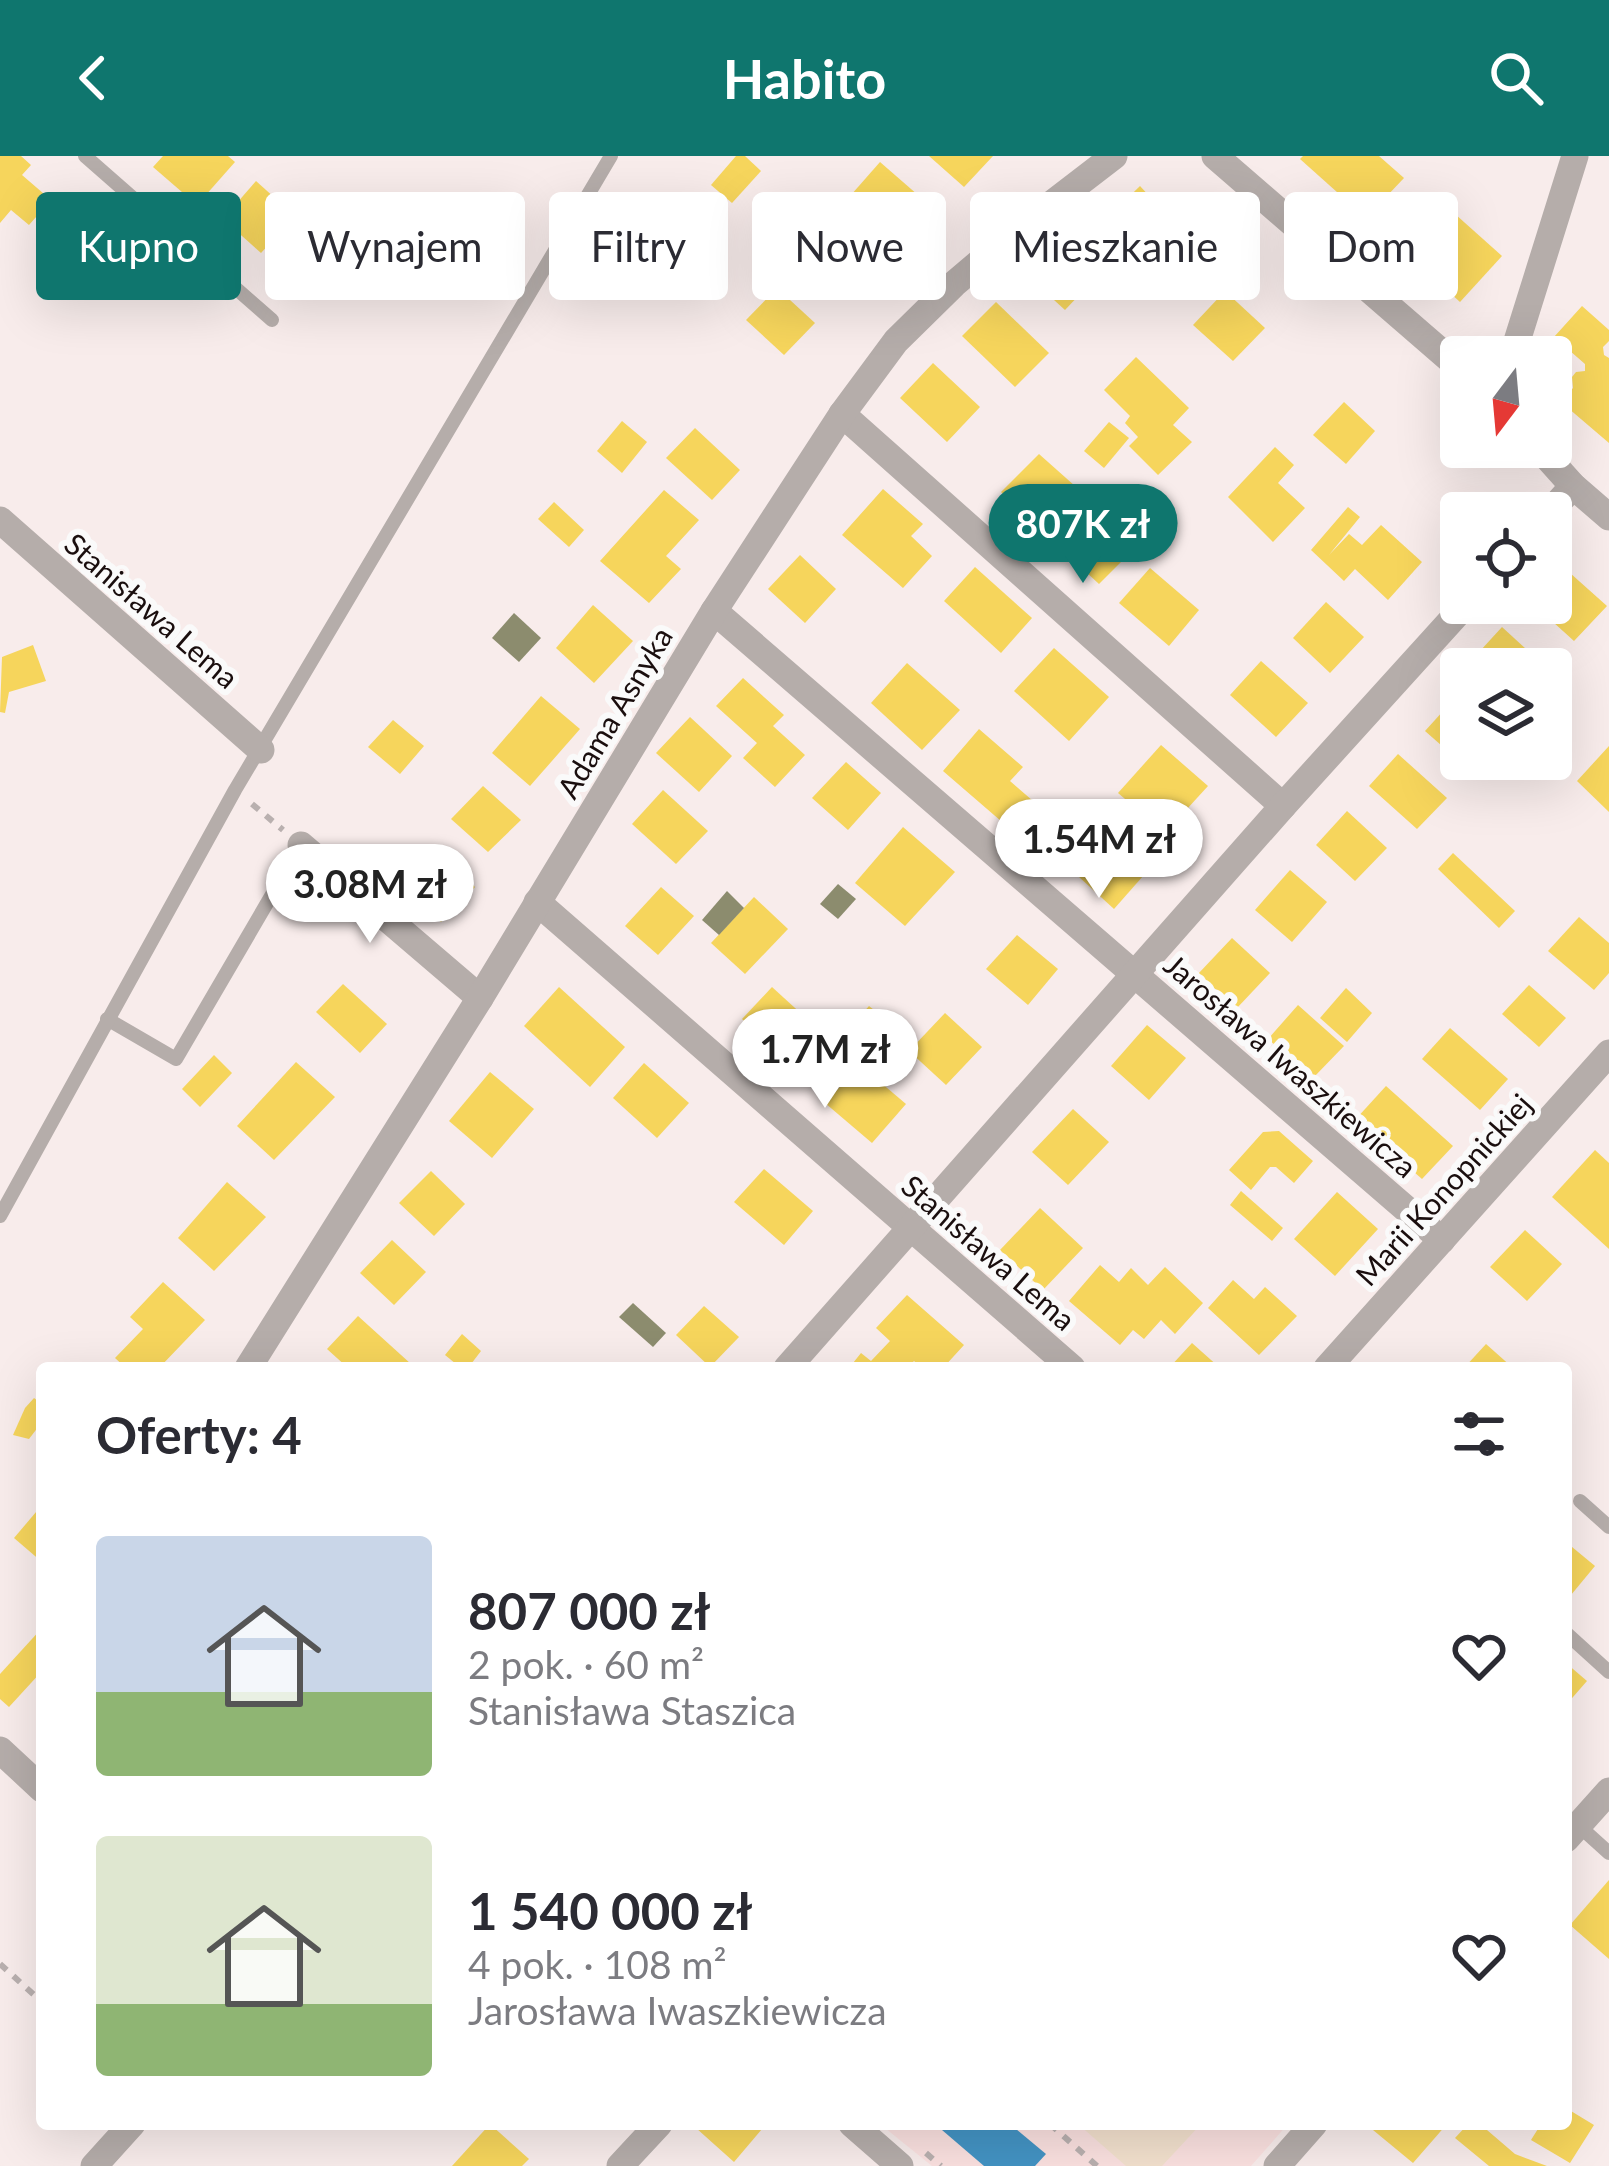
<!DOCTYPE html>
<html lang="pl">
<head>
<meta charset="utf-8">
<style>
  :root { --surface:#fff; --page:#f2f2f3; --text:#2b2b33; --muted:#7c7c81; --accent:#0f766e }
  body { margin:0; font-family:Lato,sans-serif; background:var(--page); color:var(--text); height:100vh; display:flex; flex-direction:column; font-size:45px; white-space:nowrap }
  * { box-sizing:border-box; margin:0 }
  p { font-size:39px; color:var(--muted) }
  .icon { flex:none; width:66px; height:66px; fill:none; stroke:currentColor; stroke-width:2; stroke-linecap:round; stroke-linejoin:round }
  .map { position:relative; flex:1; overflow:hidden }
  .drawer { position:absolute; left:36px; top:1206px; width:1536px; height:768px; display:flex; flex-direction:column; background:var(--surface); border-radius:12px; box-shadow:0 12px 48px #0002 }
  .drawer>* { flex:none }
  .hud { position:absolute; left:36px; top:36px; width:1539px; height:108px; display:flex; gap:24px }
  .needle { width:78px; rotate:196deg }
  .buttons { position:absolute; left:1440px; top:180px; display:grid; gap:24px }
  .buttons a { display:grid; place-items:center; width:132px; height:132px; border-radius:12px; background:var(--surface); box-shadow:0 12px 48px #0002; font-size:60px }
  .price { position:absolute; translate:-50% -102px; padding:0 27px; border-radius:42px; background:#fff; color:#222; font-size:39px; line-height:78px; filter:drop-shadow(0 3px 6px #0008) }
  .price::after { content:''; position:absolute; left:50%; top:72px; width:36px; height:27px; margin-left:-18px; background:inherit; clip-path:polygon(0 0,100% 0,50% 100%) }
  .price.on { background:var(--accent); color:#fff }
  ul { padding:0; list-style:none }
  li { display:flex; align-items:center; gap:36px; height:300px; padding:0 60px }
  li span { display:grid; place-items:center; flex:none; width:336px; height:240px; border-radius:12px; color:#555 }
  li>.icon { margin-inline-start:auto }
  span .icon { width:144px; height:144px; fill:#fffc; stroke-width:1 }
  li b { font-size:51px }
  h2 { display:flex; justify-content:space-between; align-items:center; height:144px; padding:0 60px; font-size:51px }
  .pill { padding:0 42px; border-radius:12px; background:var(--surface); box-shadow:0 12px 48px #0002; font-size:42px; line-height:108px }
  .pill.on { background:var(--accent); color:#fff }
  header { display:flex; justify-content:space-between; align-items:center; height:156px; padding:0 60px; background:var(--accent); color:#fff; font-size:54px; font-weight:700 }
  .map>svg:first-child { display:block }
</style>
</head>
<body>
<header><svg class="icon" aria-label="back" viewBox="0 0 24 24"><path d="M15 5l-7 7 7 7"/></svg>Habito<svg class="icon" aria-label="search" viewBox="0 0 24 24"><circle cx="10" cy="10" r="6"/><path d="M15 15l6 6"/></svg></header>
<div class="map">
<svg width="1609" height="2010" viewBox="0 0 1609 2010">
  <rect width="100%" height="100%" fill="#f8eceb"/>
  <polygon fill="#fae0df" points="880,1968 1288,1968 1251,2010 932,2010"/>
  <polygon fill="#f2e0cd" points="1078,1968 1201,1968 1162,2010 1126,2010"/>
  <g fill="#f6d55c">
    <polygon points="0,0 21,0 31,9 22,19 51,44 29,69 11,54 0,67"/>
    <polygon points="163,0 228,0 235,6 197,49 153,11"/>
    <polygon points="736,0 745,0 761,15 732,47 711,29"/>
    <polygon points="929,0 993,0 964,31"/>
    <polygon points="1303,0 1379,0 1404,22 1366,62 1300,3"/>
    <polygon points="880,6 934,53 905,84 851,39"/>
    <polygon points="256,25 295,60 261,97 223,63"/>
    <polygon points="1140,30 1175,68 1143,98 1107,62"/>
    <polygon points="1436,41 1502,100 1460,146 1396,88"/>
    <polygon points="834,65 881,108 850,141 803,97"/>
    <polygon points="1071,86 1102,115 1065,154 1032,124"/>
    <polygon points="777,132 815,167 784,199 746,164"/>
    <polygon points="1225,135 1265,172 1233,205 1193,169"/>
    <polygon points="996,146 1049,197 1015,231 962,180"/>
    <polygon points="1582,150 1609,174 1609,185 1603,191 1604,199 1609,202 1609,287 1561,246 1573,232 1572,221 1576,216 1585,215 1585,208 1554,181"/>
    <polygon points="1136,201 1189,252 1173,269 1192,286 1158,319 1129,290 1138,281 1125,267 1130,260 1104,234"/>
    <polygon points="933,207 980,251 947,286 900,242"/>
    <polygon points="1344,246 1375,275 1346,308 1313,279"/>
    <polygon points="622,265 647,286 622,317 597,295"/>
    <polygon points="1109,266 1129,282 1104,312 1084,295"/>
    <polygon points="695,272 740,314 712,344 666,302"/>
    <polygon points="1275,291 1294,309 1278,327 1305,352 1273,386 1228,341"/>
    <polygon points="1039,298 1075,330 1035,370 1001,336"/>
    <polygon points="883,333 923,368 911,380 932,400 903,432 842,379"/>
    <polygon points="664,334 699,364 666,400 681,413 649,447 600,405"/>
    <polygon points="554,346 584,374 569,391 538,363"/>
    <polygon points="1348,351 1360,361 1329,399 1349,378 1362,389 1381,369 1422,406 1388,444 1355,413 1344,425 1311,394"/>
    <polygon points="1091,358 1132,395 1099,428 1059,391"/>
    <polygon points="800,399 836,433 805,467 768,433"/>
    <polygon points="1551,400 1607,450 1574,485 1532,447 1551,447"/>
    <polygon points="975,411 1032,462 1001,497 944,445"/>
    <polygon points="1150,412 1199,454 1169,490 1119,447"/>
    <polygon points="1326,446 1364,481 1330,517 1293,482"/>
    <polygon points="593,449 633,485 594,527 556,492"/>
    <polygon points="1502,471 1548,513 1477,513 1469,507"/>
    <polygon points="33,489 46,525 9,536 5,557 0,556 2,501"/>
    <polygon points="1054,492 1109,541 1069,585 1014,535"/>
    <polygon points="1261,505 1308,547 1276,581 1230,539"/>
    <polygon points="907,507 960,554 922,594 871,547"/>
    <polygon points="743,522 784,559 773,570 805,599 775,631 743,602 757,587 716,550"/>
    <polygon points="541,540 580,573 530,630 492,597"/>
    <polygon points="1454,543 1461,549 1461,603 1474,603 1466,611 1425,575"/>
    <polygon points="690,561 732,600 699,636 656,597"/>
    <polygon points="393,564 424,590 400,618 368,591"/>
    <polygon points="979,573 1023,611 1010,625 1040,651 1016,678 943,615"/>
    <polygon points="1161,589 1208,630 1165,677 1118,637"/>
    <polygon points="1609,590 1609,656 1577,625"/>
    <polygon points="1398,598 1447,642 1417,673 1369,630"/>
    <polygon points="846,606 881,637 848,674 812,642"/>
    <polygon points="483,630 521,664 488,696 451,663"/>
    <polygon points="663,634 708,675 676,708 632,668"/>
    <polygon points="1347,655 1387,692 1355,725 1316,689"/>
    <polygon points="903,671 955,716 905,770 855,727"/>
    <polygon points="1117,679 1151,711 1114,753 1079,721"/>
    <polygon points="433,691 475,731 441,766 407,735 421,720 412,712"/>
    <polygon points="1453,697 1515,755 1499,772 1438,713"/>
    <polygon points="1290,714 1327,746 1292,786 1255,754"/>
    <polygon points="661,731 694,760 658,799 625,770"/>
    <polygon points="754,741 788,773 745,818 711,787"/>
    <polygon points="1579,761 1609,787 1609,817 1594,834 1548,795"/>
    <polygon points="1017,779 1058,813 1028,849 986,813"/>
    <polygon points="1232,782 1270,817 1237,852 1198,818"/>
    <polygon points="343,828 387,868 360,897 316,856"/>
    <polygon points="1529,829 1566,862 1539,891 1502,858"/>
    <polygon points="559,831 625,891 590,931 524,870"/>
    <polygon points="772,831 806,862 775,894 742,863"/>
    <polygon points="1346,832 1372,857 1347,886 1320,862"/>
    <polygon points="1298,849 1344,890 1313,922 1268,883"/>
    <polygon points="869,850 879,858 870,868 881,877 866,895 845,877"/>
    <polygon points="945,857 982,891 946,929 909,895"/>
    <polygon points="1147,869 1186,902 1149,944 1111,910"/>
    <polygon points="1450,872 1508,923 1480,954 1422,903"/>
    <polygon points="214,899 232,917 200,951 182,933"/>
    <polygon points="296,906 335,941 274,1004 237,970"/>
    <polygon points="644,907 689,947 657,982 613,942"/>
    <polygon points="860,909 906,948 872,987 825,947"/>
    <polygon points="490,916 534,953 492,1002 449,965"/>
    <polygon points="1386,930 1453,990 1422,1023 1355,964"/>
    <polygon points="1073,953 1109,986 1068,1029 1032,996"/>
    <polygon points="1279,975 1313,1005 1294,1027 1276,1011 1270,1011 1251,1034 1229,1014 1263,976"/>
    <polygon points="1595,994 1609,1007 1609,1093 1552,1041"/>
    <polygon points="764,1013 813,1055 784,1089 734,1046"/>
    <polygon points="431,1015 465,1048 434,1080 399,1047"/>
    <polygon points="227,1026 266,1061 214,1115 178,1082"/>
    <polygon points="1241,1035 1283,1072 1272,1085 1230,1049"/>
    <polygon points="1337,1036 1378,1073 1335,1120 1294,1083"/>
    <polygon points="1040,1052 1083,1092 1043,1134 1000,1094"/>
    <polygon points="1525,1074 1562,1108 1527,1145 1490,1111"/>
    <polygon points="392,1084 426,1116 394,1149 360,1117"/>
    <polygon points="1100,1109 1119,1126 1131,1112 1148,1129 1165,1111 1203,1147 1175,1178 1161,1164 1144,1183 1133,1174 1120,1189 1069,1145"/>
    <polygon points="1233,1124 1254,1143 1265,1131 1297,1160 1259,1199 1208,1152"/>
    <polygon points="163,1126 205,1164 159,1212 126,1212 115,1202 143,1173 130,1161"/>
    <polygon points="907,1139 964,1189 943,1212 922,1212 914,1205 907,1212 849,1212 861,1197 871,1205 890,1185 876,1172"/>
    <polygon points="704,1150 739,1181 710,1211 676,1179"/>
    <polygon points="358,1160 411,1208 407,1212 348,1212 327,1193"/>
    <polygon points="462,1178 481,1195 468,1212 461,1212 445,1199"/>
    <polygon points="1192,1187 1220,1212 1169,1212"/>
    <polygon points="1486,1188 1513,1212 1464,1212"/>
    <polygon points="34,1242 42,1248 42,1266 29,1283 13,1279 25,1252"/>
    <polygon points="42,1349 42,1406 14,1382"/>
    <polygon points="1566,1386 1595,1410 1566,1445"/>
    <polygon points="42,1472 42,1515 9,1551 0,1543 0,1518"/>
    <polygon points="1566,1507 1587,1525 1566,1549"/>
    <polygon points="1609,1724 1609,1803 1570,1769"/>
    <polygon points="1566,1952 1594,1969 1570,2007 1531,1984 1541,1968 1566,1968"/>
    <polygon points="490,1968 529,2003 522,2010 452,2010"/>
    <polygon points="700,1968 756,1968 762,1973 734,2006 696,1972"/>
    <polygon points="1378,1968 1447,1968 1413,2007 1373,1974"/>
    <polygon points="1468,1968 1480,1968 1515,1998 1547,2010 1489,2010 1455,1982"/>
  </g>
  <polygon fill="#4393c3" points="935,1968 1010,1968 1046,1998 1035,2010 984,2010"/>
  <g fill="#8c8c6e">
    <polygon points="514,457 541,482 519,506 492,482"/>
    <polygon points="838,728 856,743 838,763 820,748"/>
    <polygon points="727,735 744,752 719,779 702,764"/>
    <polygon points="633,1147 666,1177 653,1191 619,1161"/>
  </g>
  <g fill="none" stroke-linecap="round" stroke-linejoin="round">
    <g stroke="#b9b0af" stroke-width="6" stroke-dasharray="9 9" stroke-linecap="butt">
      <polyline points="252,648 283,674"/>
      <polyline points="0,1808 42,1846"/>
      <polyline points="1050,1968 1097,2010"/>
      <polyline points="926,1997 941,2010"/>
    </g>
    <g stroke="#b5adaa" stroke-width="14">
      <polyline points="85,0 272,164"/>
      <polyline points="107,863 176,903 301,689"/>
      <polyline points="0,1060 235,634 611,0"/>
      <polyline points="1580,1345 1609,1371"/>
      <polyline points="1566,1477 1609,1516"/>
      <polyline points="1578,1669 1609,1697"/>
    </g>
    <g stroke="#b5adaa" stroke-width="27">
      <polyline points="1215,0 1461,213"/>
      <polyline points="1512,201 1575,0"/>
      <polyline points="842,258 1283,650"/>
      <polyline points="1538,291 1573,330 1609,361"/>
      <polyline points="1549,357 1573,330"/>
      <polyline points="0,364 261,594"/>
      <polyline points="714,455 1442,1084"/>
      <polyline points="301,689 480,842"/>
      <polyline points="537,746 1072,1212"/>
      <polyline points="248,1212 480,842 714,455 842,258 896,185 954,128 1019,73 1114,0"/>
      <polyline points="787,1212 1283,650 1467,447"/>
      <polyline points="1327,1212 1609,897"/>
      <polyline points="0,1594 42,1633"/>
      <polyline points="1566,1683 1609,1635"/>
      <polyline points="852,1968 900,2010"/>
      <polyline points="94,2010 132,1968"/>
      <polyline points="620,2010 659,1968"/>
      <polyline points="1277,2010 1314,1968"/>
    </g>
  </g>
  <g text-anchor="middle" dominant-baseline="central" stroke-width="12" stroke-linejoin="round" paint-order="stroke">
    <g font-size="30" fill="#1a0e0e" stroke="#fafafa">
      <text transform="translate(152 454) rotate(41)">Stanisława Lema</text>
      <text transform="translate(614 556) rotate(-59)">Adama Asnyka</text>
      <text transform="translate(1291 909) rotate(41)">Jarosława Iwaszkiewicza</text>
      <text transform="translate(1443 1033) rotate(-48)">Marii Konopnickiej</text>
      <text transform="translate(989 1096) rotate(41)">Stanisława Lema</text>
    </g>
  </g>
</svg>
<div class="buttons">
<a><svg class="needle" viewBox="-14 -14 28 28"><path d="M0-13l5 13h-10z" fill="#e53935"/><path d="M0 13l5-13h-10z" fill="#7c7c81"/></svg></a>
<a><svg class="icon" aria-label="locate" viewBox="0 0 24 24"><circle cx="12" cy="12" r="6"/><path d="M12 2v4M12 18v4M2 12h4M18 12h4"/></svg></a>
<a><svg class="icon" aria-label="layers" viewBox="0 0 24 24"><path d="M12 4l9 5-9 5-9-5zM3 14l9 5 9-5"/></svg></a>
</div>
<b class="price on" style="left:1083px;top:430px">807K zł</b>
<b class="price" style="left:1099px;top:745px">1.54M zł</b>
<b class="price" style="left:370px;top:790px">3.08M zł</b>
<b class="price" style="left:825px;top:955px">1.7M zł</b>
<div class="hud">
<a class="pill on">Kupno</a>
<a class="pill">Wynajem</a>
<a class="pill">Filtry</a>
<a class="pill">Nowe</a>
<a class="pill">Mieszkanie</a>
<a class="pill">Dom</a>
</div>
<section class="drawer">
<h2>Oferty: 4<svg class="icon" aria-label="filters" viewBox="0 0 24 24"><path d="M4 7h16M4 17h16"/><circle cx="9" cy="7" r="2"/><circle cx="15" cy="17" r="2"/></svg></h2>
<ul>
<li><span style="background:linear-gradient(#c9d6e8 65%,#8fb573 0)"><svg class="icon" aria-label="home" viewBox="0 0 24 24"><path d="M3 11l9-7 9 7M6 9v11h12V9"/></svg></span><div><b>807 000 zł</b><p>2 pok. · 60 m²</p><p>Stanisława Staszica</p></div><svg class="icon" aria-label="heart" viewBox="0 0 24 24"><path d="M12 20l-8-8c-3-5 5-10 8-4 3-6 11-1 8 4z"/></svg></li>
<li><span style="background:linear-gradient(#dfe7d0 70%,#8fb573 0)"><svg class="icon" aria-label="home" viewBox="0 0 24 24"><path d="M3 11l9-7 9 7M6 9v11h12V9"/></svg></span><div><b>1 540 000 zł</b><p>4 pok. · 108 m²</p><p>Jarosława Iwaszkiewicza</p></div><svg class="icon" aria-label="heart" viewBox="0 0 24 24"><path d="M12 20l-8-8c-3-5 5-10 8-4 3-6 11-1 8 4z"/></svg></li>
</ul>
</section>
</div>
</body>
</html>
